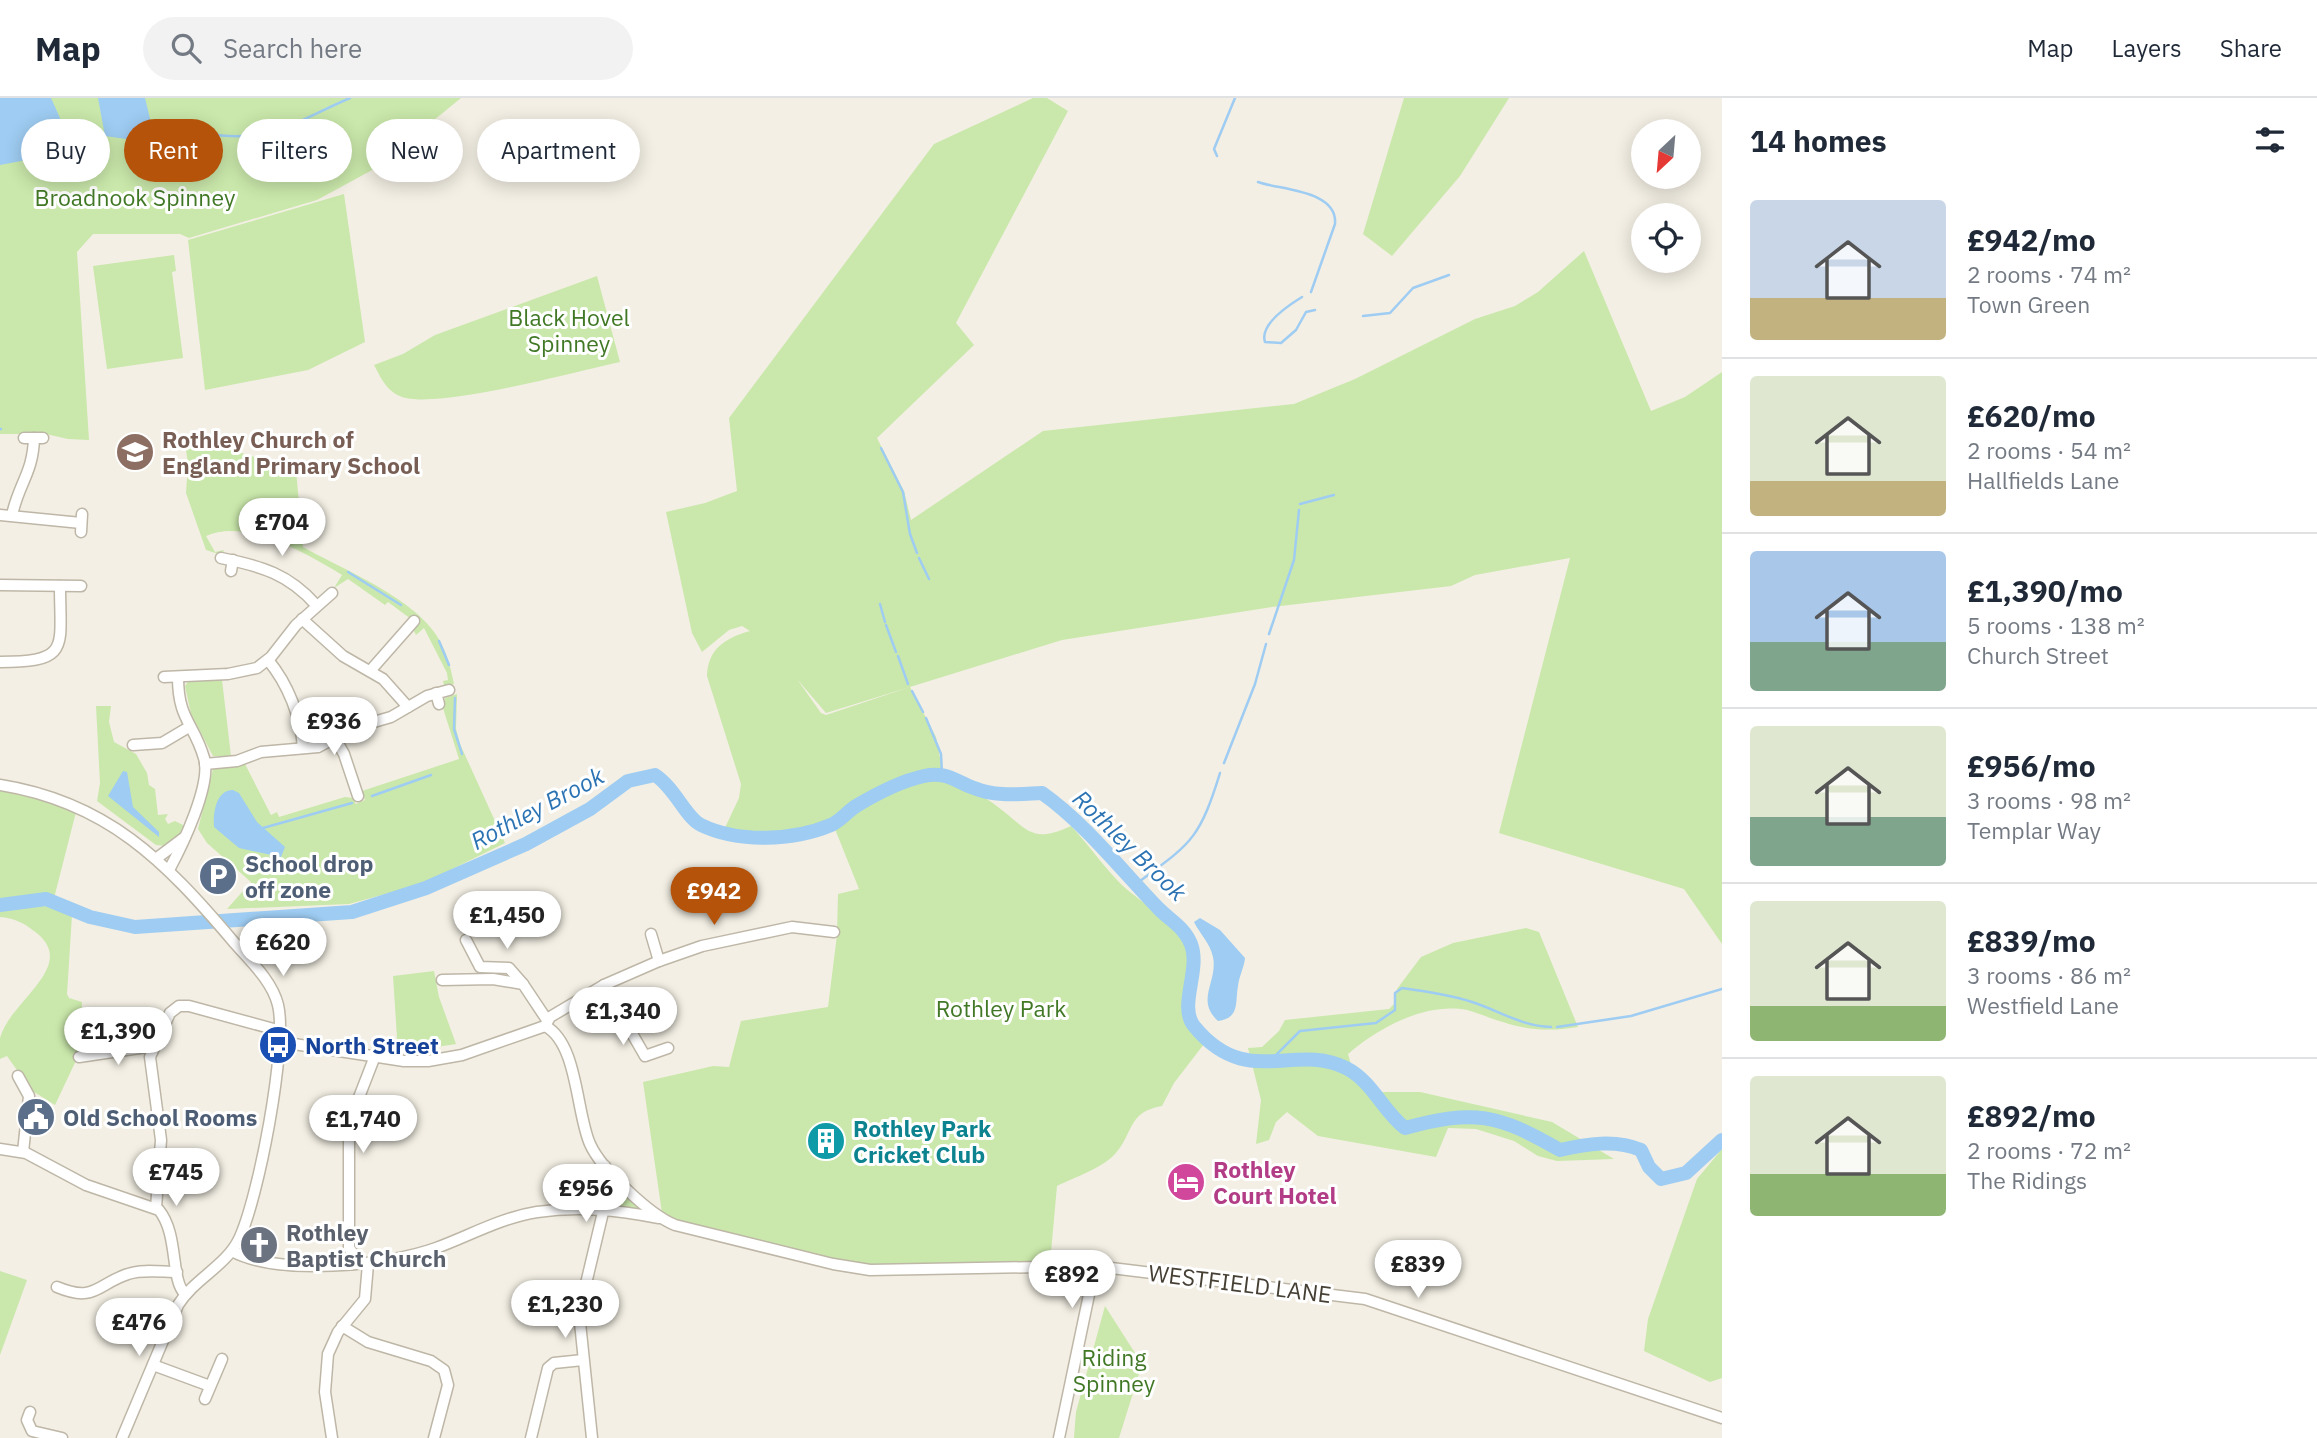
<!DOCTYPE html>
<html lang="en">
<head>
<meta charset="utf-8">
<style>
  :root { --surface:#fff; --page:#f2f2f3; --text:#1f2937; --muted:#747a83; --line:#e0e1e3; --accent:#b45309 }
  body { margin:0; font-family:"IBM Plex Sans",sans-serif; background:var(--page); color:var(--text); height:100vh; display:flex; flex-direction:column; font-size:26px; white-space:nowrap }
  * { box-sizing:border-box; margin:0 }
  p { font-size:23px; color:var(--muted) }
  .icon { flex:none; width:38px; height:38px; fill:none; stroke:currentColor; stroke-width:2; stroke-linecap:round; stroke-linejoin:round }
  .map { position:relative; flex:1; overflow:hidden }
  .details { display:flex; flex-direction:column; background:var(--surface); width:595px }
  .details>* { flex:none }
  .banner { position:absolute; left:21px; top:21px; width:665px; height:63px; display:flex; gap:14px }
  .needle { width:46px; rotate:206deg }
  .controls { position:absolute; left:1631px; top:21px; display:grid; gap:14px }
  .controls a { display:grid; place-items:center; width:70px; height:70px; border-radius:50%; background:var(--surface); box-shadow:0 4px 18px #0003; font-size:35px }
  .price { position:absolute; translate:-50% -60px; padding:0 16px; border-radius:24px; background:#fff; color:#222; font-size:23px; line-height:46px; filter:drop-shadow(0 2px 4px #0008) }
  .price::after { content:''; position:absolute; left:50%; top:42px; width:21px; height:16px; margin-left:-10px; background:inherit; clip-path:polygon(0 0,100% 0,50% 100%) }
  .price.active { background:var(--accent); color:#fff }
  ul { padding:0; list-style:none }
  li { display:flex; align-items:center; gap:21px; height:175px; padding:0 28px }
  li+li { border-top:2px solid var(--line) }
  li span { display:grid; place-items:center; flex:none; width:196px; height:140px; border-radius:7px; color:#555 }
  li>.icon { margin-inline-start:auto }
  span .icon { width:84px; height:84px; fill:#fffc; stroke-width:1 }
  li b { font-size:30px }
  h2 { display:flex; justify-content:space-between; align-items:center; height:84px; padding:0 28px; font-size:30px }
  .pill { padding:0 24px; border-radius:32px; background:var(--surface); box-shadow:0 4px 18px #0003; font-size:24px; line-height:63px }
  .pill.active { background:var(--accent); color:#fff }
  header { display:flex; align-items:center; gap:42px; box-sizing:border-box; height:98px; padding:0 35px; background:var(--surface); border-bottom:2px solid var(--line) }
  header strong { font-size:33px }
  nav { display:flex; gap:38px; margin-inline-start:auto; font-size:24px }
  .search { width:490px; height:63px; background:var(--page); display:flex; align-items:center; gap:18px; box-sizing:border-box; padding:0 24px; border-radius:38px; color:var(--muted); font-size:26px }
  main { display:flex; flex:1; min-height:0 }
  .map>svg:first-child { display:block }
</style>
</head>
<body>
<header>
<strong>Map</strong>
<div class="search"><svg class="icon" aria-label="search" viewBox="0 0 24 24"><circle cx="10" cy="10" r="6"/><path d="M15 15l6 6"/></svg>Search here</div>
<nav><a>Map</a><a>Layers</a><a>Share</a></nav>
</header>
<main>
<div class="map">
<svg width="1722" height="1340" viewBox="0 0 1722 1340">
  <rect width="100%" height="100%" fill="#f3efe4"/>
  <g fill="#cae8ab">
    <polygon points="0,0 461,0 374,71 317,102 189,140 180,136 93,136 77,154 89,342 68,341 46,336 0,336"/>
    <path d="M 1033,0 L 1047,0 L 1068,13 L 956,225 L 974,247 L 877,340 L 904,393 L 911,422 L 1043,333 L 1294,306 L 1355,281 L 1475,221 L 1515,208 L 1538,194 L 1584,153 L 1651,313 L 1685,299 L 1722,274 L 1722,846 L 1684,791 L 1499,735 L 1570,460 L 1475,477 L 1451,488 L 1272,509 L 1062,542 L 826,615 L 797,581 L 821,615 L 826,617 L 910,589 L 936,639 L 944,681 C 962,687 983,697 998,709 C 1027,730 1030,747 1071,728 C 1087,745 1101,765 1117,782 C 1138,805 1176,820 1186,850 C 1199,889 1164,908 1204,946 L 1174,985 L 1162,1008 C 1127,1014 1134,1035 1115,1056 C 1101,1071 1075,1079 1057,1088 L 1050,1165 L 911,1169 L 861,1167 L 691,1128 L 662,1115 L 643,984 L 713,968 L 729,969 L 741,923 L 828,909 L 837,837 L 838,796 L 859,791 L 833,726 C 803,734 752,748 723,734 L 739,700 L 741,686 L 707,578 C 708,550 726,540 750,533 L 742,528 L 729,532 L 702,554 L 692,535 L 666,414 L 705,405 L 737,393 L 729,320 L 934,46 Z"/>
    <polygon points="1404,0 1509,0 1460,78 1392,158 1363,136"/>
    <polygon points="344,96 365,244 308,272 205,292 188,142"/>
    <polygon points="174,157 176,173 172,174 183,260 107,271 93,168"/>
    <path d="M 597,178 L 620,264 C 573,274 448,309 406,300 C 388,296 382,282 374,267 L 403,256 L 435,237 Z"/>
    <path d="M 184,337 L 296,372 L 303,449 C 344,472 420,502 441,545 C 448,558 451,572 454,586 L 444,587 L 443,583 L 448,582 L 447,575 L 424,530 L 416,537 L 413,531 L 415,524 L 388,504 L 385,507 L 348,481 L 334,490 L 342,477 C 308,456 246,420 206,438 L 215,454 L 224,452 L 222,457 L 206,452 L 186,395 L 188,366 Z"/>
    <polygon points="222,582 231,658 213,658 191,616 185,588 188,584"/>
    <polygon points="457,596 456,631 460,646 505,745 422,786 349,806 227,811 251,784 207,745 198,731 213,671 245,666 271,717 277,714 279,719 345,699 353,700 356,706 365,702 362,693 459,661 443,610 445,600"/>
    <polygon points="96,608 111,608 109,624 114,644 136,656 147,675 149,687 155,691 158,717 168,716 165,721 168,726 175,723 185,728 182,735 167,748 156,747 97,703 100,685"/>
    <polygon points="307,613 329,625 336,633 322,641 308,643 301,614"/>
    <path d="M 0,692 L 29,698 L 76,714 L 52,808 L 72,817 L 67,896 L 69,900 L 82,904 L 80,954 L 55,1007 L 31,992 L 7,958 L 0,961 C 0,955 0,946 0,940 C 10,902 81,867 34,833 C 24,825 14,820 0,819 Z"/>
    <path d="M 1526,830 L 1539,834 L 1578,929 C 1552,933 1529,933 1503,924 C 1491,921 1479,915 1467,912 C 1425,904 1378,930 1348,956 L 1353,974 L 1382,994 L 1420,994 L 1552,1024 L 1614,1061 L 1557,1063 L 1538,1058 L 1514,1043 L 1476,1031 L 1448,1030 L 1436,1059 L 1318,1038 L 1287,1014 L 1276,1024 L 1269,1042 L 1256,1046 L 1261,1002 L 1248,950 L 1262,949 L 1279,933 L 1285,922 L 1389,911 L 1394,906 L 1397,891 L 1421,859 L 1453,845 Z"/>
    <polygon points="434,873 439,899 456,946 398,955 393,878"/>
    <polygon points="1722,1051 1722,1280 1710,1284 1644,1253 1648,1221 1697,1081"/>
    <polygon points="608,1076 640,1108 639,1111 591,1105"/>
    <polygon points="0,1173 27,1182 0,1257"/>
    <polygon points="1105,1208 1142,1266 1119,1340 1074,1340 1076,1314"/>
  </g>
  <g fill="#9eccf2">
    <polygon points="0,0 51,0 60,20 60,37 32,61 0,67"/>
    <polygon points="98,0 145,0 154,37 126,41 105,38"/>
    <polygon points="123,673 127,674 133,709 159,734 159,739 108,698"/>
    <path d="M 233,692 L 239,695 L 257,724 L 285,749 L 281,759 L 239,750 L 214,729 C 213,715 216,692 233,692 Z"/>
    <path d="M 1200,820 L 1220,832 L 1245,860 C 1244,870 1239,878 1238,888 C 1235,905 1240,920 1218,923 C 1195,902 1218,884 1213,859 C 1210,845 1200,836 1194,824 Z"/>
  </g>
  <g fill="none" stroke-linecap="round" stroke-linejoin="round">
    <g stroke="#9eccf2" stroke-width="2.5">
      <path d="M 204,35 C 269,47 292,25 350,0"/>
      <polyline points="1217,58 1214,51 1235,0"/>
      <path d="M 1258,84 C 1280,92 1338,92 1335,126 L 1311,194"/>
      <path d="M 1302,199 C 1289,207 1259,226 1265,244 L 1281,245 L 1296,232 L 1306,214 L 1315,212"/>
      <polyline points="1363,218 1390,215 1413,190 1449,177"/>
      <polyline points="0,331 1,331"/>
      <polyline points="881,350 903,394 910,436 917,455"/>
      <polyline points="1300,406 1334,397"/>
      <polyline points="919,460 929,481"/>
      <polyline points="348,474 401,507"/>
      <polyline points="880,506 885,524"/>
      <polyline points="886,527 896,554"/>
      <polyline points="1269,536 1294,462 1299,412"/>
      <polyline points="439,543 449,567"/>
      <polyline points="898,558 908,586"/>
      <polyline points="912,593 923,614"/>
      <polyline points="455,600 454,631 462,656"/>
      <polyline points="926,620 941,656 942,676"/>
      <polyline points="1224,665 1255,586 1266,546"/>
      <polyline points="372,698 431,677"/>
      <polyline points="263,730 352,705"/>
      <path d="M 1136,786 C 1191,745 1199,743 1220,675"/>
      <polyline points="1557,929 1631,918 1722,891"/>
      <path d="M 1269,964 L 1300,933 L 1376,925 L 1395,912 L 1395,895 L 1402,890 C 1424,893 1451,897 1472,904 C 1500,913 1521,928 1551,929"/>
    </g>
    <path stroke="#9eccf2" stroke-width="14" d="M 0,807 L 46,801 L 90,819 L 135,829 L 352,814 L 426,790 L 526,746 L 590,711 L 628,683 L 655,677 C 675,690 686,720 701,727 C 738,745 793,743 831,727 C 840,723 848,713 856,708 C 876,696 901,683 924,678 C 946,673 955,683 974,690 C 996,699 1019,696 1042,695 C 1087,727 1121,772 1159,811 C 1171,823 1184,829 1191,846 C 1201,872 1178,908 1194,928 C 1246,992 1294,944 1346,970 C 1372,983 1383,1013 1405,1030 C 1475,1011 1497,1016 1560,1052 C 1586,1046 1615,1041 1641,1052 L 1649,1069 L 1661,1081 L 1686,1075 L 1722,1042"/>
    <defs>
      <g id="minor">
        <polyline points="24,340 43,340"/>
        <polyline points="0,417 81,425"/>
        <path d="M 12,417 C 19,385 33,375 34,340"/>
        <polyline points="81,434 82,416"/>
        <path d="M 221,460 C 261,468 289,476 316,507"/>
        <polyline points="231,473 233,462"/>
        <polyline points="0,487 81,488"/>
        <polyline points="302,521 343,558 383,581 408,609"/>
        <path d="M 268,562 C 288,586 301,619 303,650"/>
        <path d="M 0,564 C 71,564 60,550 60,488"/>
        <polyline points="370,573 414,523"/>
        <polyline points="164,579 228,576 257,570 271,559 296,527 332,495"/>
        <polyline points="436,595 439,606"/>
        <polyline points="335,640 344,656 358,698"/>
        <polyline points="133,647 162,645 189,629"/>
        <polyline points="205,666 237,663 261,654 318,649 353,630 391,619 427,598 449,592"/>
        <path d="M 0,687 C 107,704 165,763 232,842 C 248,861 272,882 278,907 C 288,947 258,1102 239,1141 C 226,1168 194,1181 178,1207 L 122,1340"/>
        <polyline points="157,760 185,739"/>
        <path d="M 169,772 C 182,748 212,686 204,660 C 194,625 178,622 178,579"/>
        <polyline points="651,836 659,863"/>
        <polyline points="466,842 480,869 509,870 523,886"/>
        <polyline points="442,882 493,881 523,886 547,922"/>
        <polyline points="604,887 645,958 668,950"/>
        <path d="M 545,928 C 578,945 576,1015 590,1046 C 601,1071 650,1117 675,1127 L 833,1166 L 870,1172 L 1095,1168 L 1365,1201 L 1722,1320"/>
        <polyline points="281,944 404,963 428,963 462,957 545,928 550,919 604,887 659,863 702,848 792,829 834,834"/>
        <polyline points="79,959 153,948"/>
        <polyline points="18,978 29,998 23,1054"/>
        <path d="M 0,1051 L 26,1055 L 86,1087 L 159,1112 C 179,1137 170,1181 185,1196"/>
        <polyline points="156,1110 161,1042 150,959 170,915 179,908 189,908 281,933"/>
        <polyline points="578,1110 601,1087 605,1068"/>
        <path d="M 232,1153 C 278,1178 387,1168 436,1150 C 469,1138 500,1120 537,1114 C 579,1108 617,1112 659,1120"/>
        <polyline points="359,1164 349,1150 349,1025 375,958"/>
        <path d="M 57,1189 C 95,1205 97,1186 128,1176 C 142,1171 162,1174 177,1174"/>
        <polyline points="342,1228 368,1244 431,1263 444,1272 448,1287 434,1340"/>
        <polyline points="153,1267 210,1288"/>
        <polyline points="205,1301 222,1261"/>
        <polyline points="30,1314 27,1322 32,1333 62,1340"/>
        <polyline points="332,1340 325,1294 328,1256 338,1234 365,1201 368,1166"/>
        <polyline points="531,1340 548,1270 554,1265 583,1262"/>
        <polyline points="592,1340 579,1215 604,1110"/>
        <polyline points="1059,1340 1095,1168"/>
      </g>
    </defs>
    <use href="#minor" stroke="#beb7a7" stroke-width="13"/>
    <use href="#minor" stroke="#fff" stroke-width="10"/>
  </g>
  <defs>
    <symbol id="school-disc" viewBox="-11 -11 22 22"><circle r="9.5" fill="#8d6e63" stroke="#fff"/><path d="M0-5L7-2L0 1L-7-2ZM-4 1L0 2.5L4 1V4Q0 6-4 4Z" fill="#fff"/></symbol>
    <symbol id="parking-disc" viewBox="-11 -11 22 22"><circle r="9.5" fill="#5c6f8a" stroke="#fff"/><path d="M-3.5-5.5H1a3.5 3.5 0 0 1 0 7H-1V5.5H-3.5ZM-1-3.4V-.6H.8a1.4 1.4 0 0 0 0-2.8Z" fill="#fff"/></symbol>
    <symbol id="bus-disc" viewBox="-11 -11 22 22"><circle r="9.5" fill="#1a4fb4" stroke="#fff"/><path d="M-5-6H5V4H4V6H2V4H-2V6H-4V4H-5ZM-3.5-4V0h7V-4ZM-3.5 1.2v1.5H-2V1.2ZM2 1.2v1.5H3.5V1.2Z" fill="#fff"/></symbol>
    <symbol id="civic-disc" viewBox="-11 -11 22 22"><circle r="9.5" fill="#5c6f8a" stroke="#fff"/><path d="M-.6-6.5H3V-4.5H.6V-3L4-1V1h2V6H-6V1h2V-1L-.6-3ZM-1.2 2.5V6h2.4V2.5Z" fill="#fff"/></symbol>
    <symbol id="building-disc" viewBox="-11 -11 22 22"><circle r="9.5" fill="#0f9aa8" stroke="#fff"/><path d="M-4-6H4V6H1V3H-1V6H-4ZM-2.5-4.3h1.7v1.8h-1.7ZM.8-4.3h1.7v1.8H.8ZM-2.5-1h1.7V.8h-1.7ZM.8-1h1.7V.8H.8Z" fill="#fff"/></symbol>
    <symbol id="hotel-disc" viewBox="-11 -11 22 22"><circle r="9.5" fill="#d1479c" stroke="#fff"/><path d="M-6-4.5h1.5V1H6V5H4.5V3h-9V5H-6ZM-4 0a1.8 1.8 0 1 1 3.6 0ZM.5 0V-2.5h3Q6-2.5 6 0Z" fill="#fff"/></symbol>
    <symbol id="church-disc" viewBox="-11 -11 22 22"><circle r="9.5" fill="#6b7280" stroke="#fff"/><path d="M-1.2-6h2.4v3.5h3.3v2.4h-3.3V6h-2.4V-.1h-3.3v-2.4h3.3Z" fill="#fff"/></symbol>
  </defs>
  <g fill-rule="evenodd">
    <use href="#school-disc" x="113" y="332" width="44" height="44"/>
    <use href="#parking-disc" x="196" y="756" width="44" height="44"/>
    <use href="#bus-disc" x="256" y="925" width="44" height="44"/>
    <use href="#civic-disc" x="14" y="997" width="44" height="44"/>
    <use href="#building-disc" x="804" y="1021" width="44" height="44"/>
    <use href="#hotel-disc" x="1164" y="1062" width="44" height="44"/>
    <use href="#church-disc" x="237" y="1125" width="44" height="44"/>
  </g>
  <g text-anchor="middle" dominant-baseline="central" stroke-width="6" stroke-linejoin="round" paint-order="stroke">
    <g font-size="23" fill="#417826" stroke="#fff">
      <text x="135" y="99">Broadnook Spinney</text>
      <text x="569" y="219">Black Hovel<tspan x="569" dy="26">Spinney</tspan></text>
      <text x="1001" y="910">Rothley Park</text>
      <text x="1114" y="1259">Riding<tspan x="1114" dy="26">Spinney</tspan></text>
    </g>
    <g font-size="23" font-weight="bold" fill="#785e54" stroke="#fff" text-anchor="start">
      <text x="162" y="341">Rothley Church of<tspan x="162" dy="26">England Primary School</tspan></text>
    </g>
    <g font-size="23" font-weight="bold" fill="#4e5e75" stroke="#fff" text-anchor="start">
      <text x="245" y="765">School drop<tspan x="245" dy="26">off zone</tspan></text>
      <text x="63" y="1019">Old School Rooms</text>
    </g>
    <g font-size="23" font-weight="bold" fill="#164399" stroke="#fff" text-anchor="start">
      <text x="305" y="947">North Street</text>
    </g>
    <g font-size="23" font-weight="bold" fill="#0d838f" stroke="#fff" text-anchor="start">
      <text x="853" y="1030">Rothley Park<tspan x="853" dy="26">Cricket Club</tspan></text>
    </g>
    <g font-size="23" font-weight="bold" fill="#b23c85" stroke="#fff" text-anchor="start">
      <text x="1213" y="1071">Rothley<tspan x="1213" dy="26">Court Hotel</tspan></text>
    </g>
    <g font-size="23" font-weight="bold" fill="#5b616d" stroke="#fff" text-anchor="start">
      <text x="286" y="1134">Rothley<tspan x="286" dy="26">Baptist Church</tspan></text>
    </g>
    <g font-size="23" fill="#453f34" stroke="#fff">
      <text transform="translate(1240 1185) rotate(7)">WESTFIELD LANE</text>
    </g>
    <g font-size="24" font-style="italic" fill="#2b73b3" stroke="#fff">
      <text transform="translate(537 710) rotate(-28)">Rothley Brook</text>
      <text transform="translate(1130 747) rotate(44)">Rothley Brook</text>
    </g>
  </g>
</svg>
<div class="controls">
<a><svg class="needle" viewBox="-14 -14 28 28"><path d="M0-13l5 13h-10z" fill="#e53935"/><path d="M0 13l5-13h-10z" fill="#747a83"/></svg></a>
<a><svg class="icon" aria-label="locate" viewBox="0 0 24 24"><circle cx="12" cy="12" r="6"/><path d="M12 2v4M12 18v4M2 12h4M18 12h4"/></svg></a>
</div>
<b class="price" style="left:282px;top:460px">£704</b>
<b class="price" style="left:334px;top:659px">£936</b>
<b class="price active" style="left:714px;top:829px">£942</b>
<b class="price" style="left:507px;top:853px">£1,450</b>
<b class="price" style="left:283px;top:880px">£620</b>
<b class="price" style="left:623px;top:949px">£1,340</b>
<b class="price" style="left:118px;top:969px">£1,390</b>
<b class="price" style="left:363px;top:1057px">£1,740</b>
<b class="price" style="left:176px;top:1110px">£745</b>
<b class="price" style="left:586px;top:1126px">£956</b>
<b class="price" style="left:1418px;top:1202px">£839</b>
<b class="price" style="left:1072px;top:1212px">£892</b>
<b class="price" style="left:565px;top:1242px">£1,230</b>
<b class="price" style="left:139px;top:1260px">£476</b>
<div class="banner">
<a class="pill">Buy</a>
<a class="pill active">Rent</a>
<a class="pill">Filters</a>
<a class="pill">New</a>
<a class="pill">Apartment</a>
</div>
</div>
<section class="details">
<h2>14 homes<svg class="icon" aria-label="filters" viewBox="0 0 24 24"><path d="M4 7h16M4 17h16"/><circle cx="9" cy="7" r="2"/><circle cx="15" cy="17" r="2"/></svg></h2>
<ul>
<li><span style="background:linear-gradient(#c9d6e8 70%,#c2b280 0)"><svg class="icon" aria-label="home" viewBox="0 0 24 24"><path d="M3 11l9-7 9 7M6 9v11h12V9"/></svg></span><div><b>£942/mo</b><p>2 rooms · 74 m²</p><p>Town Green</p></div></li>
<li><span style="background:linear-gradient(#dfe7d0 75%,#c2b280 0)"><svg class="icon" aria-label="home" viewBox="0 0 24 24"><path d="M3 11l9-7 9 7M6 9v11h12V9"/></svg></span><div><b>£620/mo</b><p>2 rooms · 54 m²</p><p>Hallfields Lane</p></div></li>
<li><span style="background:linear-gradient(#a9c7e8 65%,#7fa58c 0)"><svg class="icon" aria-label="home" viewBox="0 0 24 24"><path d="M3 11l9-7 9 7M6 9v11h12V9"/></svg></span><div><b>£1,390/mo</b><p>5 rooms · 138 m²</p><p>Church Street</p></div></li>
<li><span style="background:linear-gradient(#dfe7d0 65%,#7fa58c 0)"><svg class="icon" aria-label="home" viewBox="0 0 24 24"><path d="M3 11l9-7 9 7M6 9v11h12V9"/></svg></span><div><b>£956/mo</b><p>3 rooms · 98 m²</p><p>Templar Way</p></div></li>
<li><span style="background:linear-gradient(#dfe7d0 75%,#8fb573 0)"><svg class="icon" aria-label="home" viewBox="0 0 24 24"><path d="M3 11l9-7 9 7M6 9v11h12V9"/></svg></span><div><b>£839/mo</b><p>3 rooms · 86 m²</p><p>Westfield Lane</p></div></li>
<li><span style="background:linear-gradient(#dfe7d0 70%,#8fb573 0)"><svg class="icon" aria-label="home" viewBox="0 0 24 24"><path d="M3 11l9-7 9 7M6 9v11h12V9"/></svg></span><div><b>£892/mo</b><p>2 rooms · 72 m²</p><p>The Ridings</p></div></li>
</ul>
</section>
</main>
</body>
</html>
